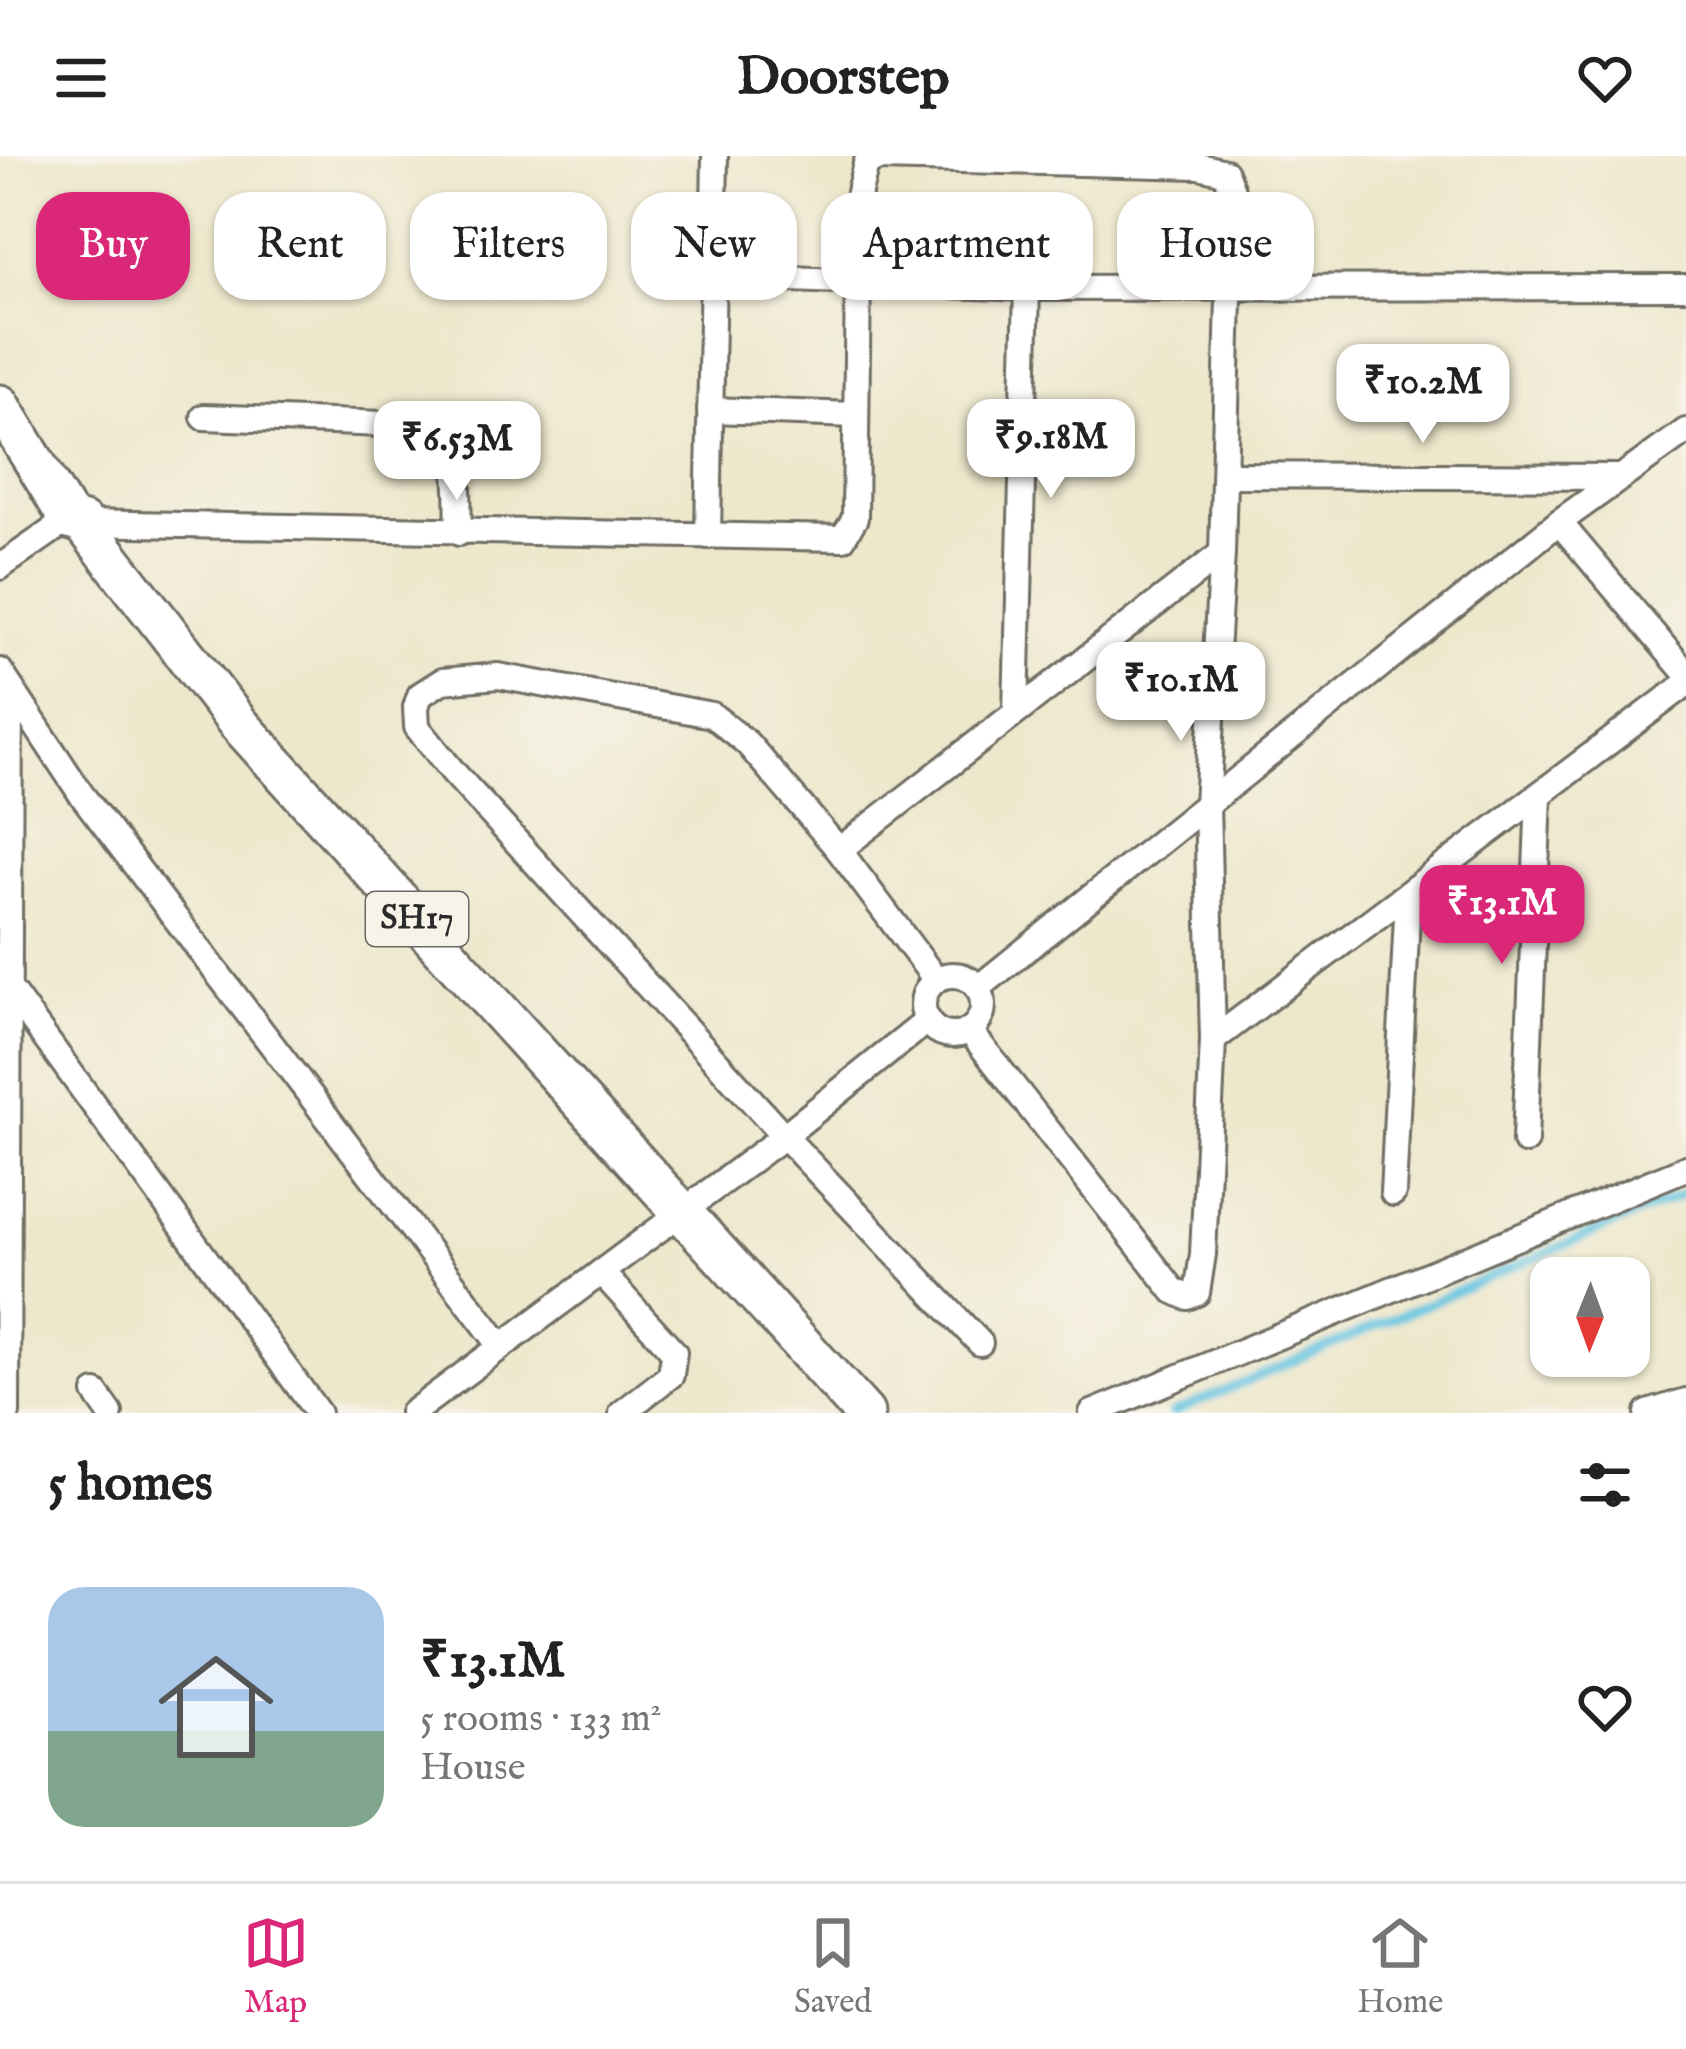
<!DOCTYPE html>
<html lang="en">
<head>
<meta charset="utf-8">
<style>
  :root { --surface:#fff; --page:#f6f6f6; --text:#222; --muted:#767676; --line:#e0e0e0; --accent:#db2777 }
  body { margin:0; font-family:"IM FELL English",serif; background:var(--page); color:var(--text); height:100vh; display:flex; flex-direction:column; font-size:45px; white-space:nowrap }
  * { box-sizing:border-box; margin:0 }
  p { font-size:39px; color:var(--muted) }
  .icon { flex:none; width:66px; height:66px; fill:none; stroke:currentColor; stroke-width:2; stroke-linecap:round; stroke-linejoin:round }
  .map { position:relative; height:1257px; overflow:hidden }
  .side { display:flex; flex-direction:column; background:var(--surface); flex:1 }
  .side>* { flex:none }
  .guide { position:absolute; left:36px; top:36px; width:1614px; height:108px; display:flex; gap:24px }
  .needle { width:78px; rotate:181deg }
  .tools { position:absolute; left:1530px; top:1101px; display:grid; gap:24px }
  .tools a { display:grid; place-items:center; width:120px; height:120px; border-radius:24px; background:var(--surface); box-shadow:0 3px 9px #0004; font-size:60px }
  .price { position:absolute; translate:-50% -102px; padding:0 27px; border-radius:24px; background:#fff; color:#222; font-size:39px; line-height:78px; filter:drop-shadow(0 3px 6px #0008) }
  .price::after { content:''; position:absolute; left:50%; top:72px; width:36px; height:27px; margin-left:-18px; background:inherit; clip-path:polygon(0 0,100% 0,50% 100%) }
  .price.on { background:var(--accent); color:#fff }
  ul { padding:0; list-style:none }
  li { display:flex; align-items:center; gap:36px; height:300px; padding:0 48px }
  li+li { border-top:3px solid var(--line) }
  li span { display:grid; place-items:center; flex:none; width:336px; height:240px; border-radius:36px; color:#555 }
  li>.icon { margin-inline-start:auto }
  span .icon { width:144px; height:144px; fill:#fffc; stroke-width:1 }
  li b { font-size:51px }
  h2 { display:flex; justify-content:space-between; align-items:center; height:144px; padding:0 48px; font-size:51px }
  .pill { padding:0 42px; border-radius:36px; background:var(--surface); box-shadow:0 3px 9px #0004; font-size:42px; line-height:108px }
  .pill.on { background:var(--accent); color:#fff }
  header { display:flex; justify-content:space-between; align-items:center; height:156px; padding:0 48px; background:var(--surface); font-size:54px; font-weight:700 }
  .dock { display:flex; justify-content:space-around; align-items:center; height:168px; border-top:3px solid var(--line); background:var(--surface); font-size:33px; color:var(--muted) }
  .dock a { display:grid; justify-items:center; gap:6px }
  .dock .on { color:var(--accent) }
  .map>svg:first-child { display:block }
</style>
</head>
<body>
<header><svg class="icon" aria-label="menu" viewBox="0 0 24 24"><path d="M4 6h16M4 12h16M4 18h16"/></svg>Doorstep<svg class="icon" aria-label="heart" viewBox="0 0 24 24"><path d="M12 20l-8-8c-3-5 5-10 8-4 3-6 11-1 8 4z"/></svg></header>
<div class="map">
<svg width="1686" height="1257" viewBox="0 0 1686 1257">
  <rect width="100%" height="100%" fill="#f7f3e8"/>
  <filter id="ink" filterUnits="userSpaceOnUse"><feTurbulence type="fractalNoise" baseFrequency=".00833" numOctaves="2"/><feDisplacementMap in="SourceGraphic" scale="24" xChannelSelector="R" yChannelSelector="G"/><feConvolveMatrix kernelMatrix="1 2 1 2 8 2 1 2 1" color-interpolation-filters="sRGB"/></filter>
  <filter id="wash" filterUnits="userSpaceOnUse"><feTurbulence type="fractalNoise" baseFrequency=".004" numOctaves="4" result="noise"/><feDisplacementMap in="SourceGraphic" scale="48" xChannelSelector="R" yChannelSelector="G"/><feGaussianBlur stdDeviation="2.7" result="paint"/><feColorMatrix in="noise" values="0 0 0 0 0 0 0 0 0 0 0 0 0 0 0 0 0 1.4 0 .05"/><feComposite in="paint" operator="in"/></filter>
  <g filter="url(#wash)">
    <rect width="100%" height="100%" fill="#ede7cb"/>
    <g fill="none" stroke-linecap="round" stroke-linejoin="round">
      <polyline stroke="#63c4e1" stroke-width="9" points="1173,1257 1686,1037"/>
    </g>
  </g>
  <g filter="url(#ink)">
    <g fill="none" stroke-linecap="round" stroke-linejoin="round">
      <defs>
        <g id="street">
          <polyline points="712,120 1027,132 1686,131"/>
          <polyline points="710,254 855,259"/>
          <path d="M 204,261 L 435,270 C 464,291 457,343 459,377"/>
          <polyline points="1225,319 1620,321"/>
          <polyline points="1559,366 1686,517"/>
          <polyline points="83,367 843,382 855,362 859,36 866,8 878,2 1199,10 1225,16 1232,34 1222,397 1207,648 1213,884 1203,1098 1197,1137 1187,1141 1174,1135 969,874"/>
          <polyline points="708,380 715,0"/>
          <polyline points="0,411 69,363"/>
          <polyline points="0,515 81,638 501,1190"/>
          <polyline points="1016,556 1027,132"/>
          <polyline points="839,694 1222,397"/>
          <circle cx="953" cy="849" r="30"/>
          <polyline points="936,824 839,694 747,587 712,559 498,520 442,525 420,539 416,551 417,571 454,617 784,980 980,1187"/>
          <polyline points="978,832 1559,366 1686,275"/>
          <polyline points="11,835 318,1257"/>
          <polyline points="1213,884 1686,528"/>
          <polyline points="1525,985 1539,640"/>
          <polyline points="1393,1037 1408,740"/>
          <polyline points="601,1116 674,1196 671,1219 622,1257"/>
          <polyline points="96,1237 110,1257"/>
          <polyline points="7,1257 10,533"/>
          <polyline points="412,1257 784,980 927,865"/>
          <polyline points="1092,1257 1686,1012"/>
          <polyline points="1648,1257 1686,1245"/>
        </g>
        <polyline id="primary" points="0,249 69,363 83,367 238,567 864,1257"/>
      </defs>
      <use href="#street" stroke="#6f6d63" stroke-width="30"/>
      <use href="#primary" stroke="#6f6d63" stroke-width="45"/>
      <use href="#street" stroke="#fff" stroke-width="24"/>
      <use href="#primary" stroke="#fff" stroke-width="39"/>
    </g>
  </g>
  <g text-anchor="middle" dominant-baseline="central" stroke-width="12" stroke-linejoin="round" paint-order="stroke">
    <rect fill="#f7f3e8" stroke="#686764" stroke-width="3" x="366" y="736" width="102" height="54" rx="9"/>
    <g font-size="33" font-weight="bold" fill="#2b2b2b">
      <text x="417" y="763">SH17</text>
    </g>
  </g>
</svg>
<div class="tools">
<a><svg class="needle" viewBox="-14 -14 28 28"><path d="M0-13l5 13h-10z" fill="#e53935"/><path d="M0 13l5-13h-10z" fill="#767676"/></svg></a>
</div>
<b class="price" style="left:1423px;top:290px">₹10.2M</b>
<b class="price" style="left:1051px;top:345px">₹9.18M</b>
<b class="price" style="left:457px;top:347px">₹6.53M</b>
<b class="price" style="left:1181px;top:588px">₹10.1M</b>
<b class="price on" style="left:1502px;top:811px">₹13.1M</b>
<div class="guide">
<a class="pill on">Buy</a>
<a class="pill">Rent</a>
<a class="pill">Filters</a>
<a class="pill">New</a>
<a class="pill">Apartment</a>
<a class="pill">House</a>
</div>
</div>
<section class="side">
<h2>5 homes<svg class="icon" aria-label="filters" viewBox="0 0 24 24"><path d="M4 7h16M4 17h16"/><circle cx="9" cy="7" r="2"/><circle cx="15" cy="17" r="2"/></svg></h2>
<ul>
<li><span style="background:linear-gradient(#a9c7e8 60%,#7fa58c 0)"><svg class="icon" aria-label="home" viewBox="0 0 24 24"><path d="M3 11l9-7 9 7M6 9v11h12V9"/></svg></span><div><b>₹13.1M</b><p>5 rooms · 133 m²</p><p>House</p></div><svg class="icon" aria-label="heart" viewBox="0 0 24 24"><path d="M12 20l-8-8c-3-5 5-10 8-4 3-6 11-1 8 4z"/></svg></li>
</ul>
</section>
<nav class="dock">
<a class="on"><svg class="icon" aria-label="map" viewBox="0 0 24 24"><path d="M3 6l6-2 6 2 6-2v14l-6 2-6-2-6 2zM9 4v14M15 6v14"/></svg>Map</a>
<a><svg class="icon" aria-label="saved" viewBox="0 0 24 24"><path d="M7 4h10v16l-5-4-5 4z"/></svg>Saved</a>
<a><svg class="icon" aria-label="home" viewBox="0 0 24 24"><path d="M3 11l9-7 9 7M6 9v11h12V9"/></svg>Home</a>
</nav>
</body>
</html>
